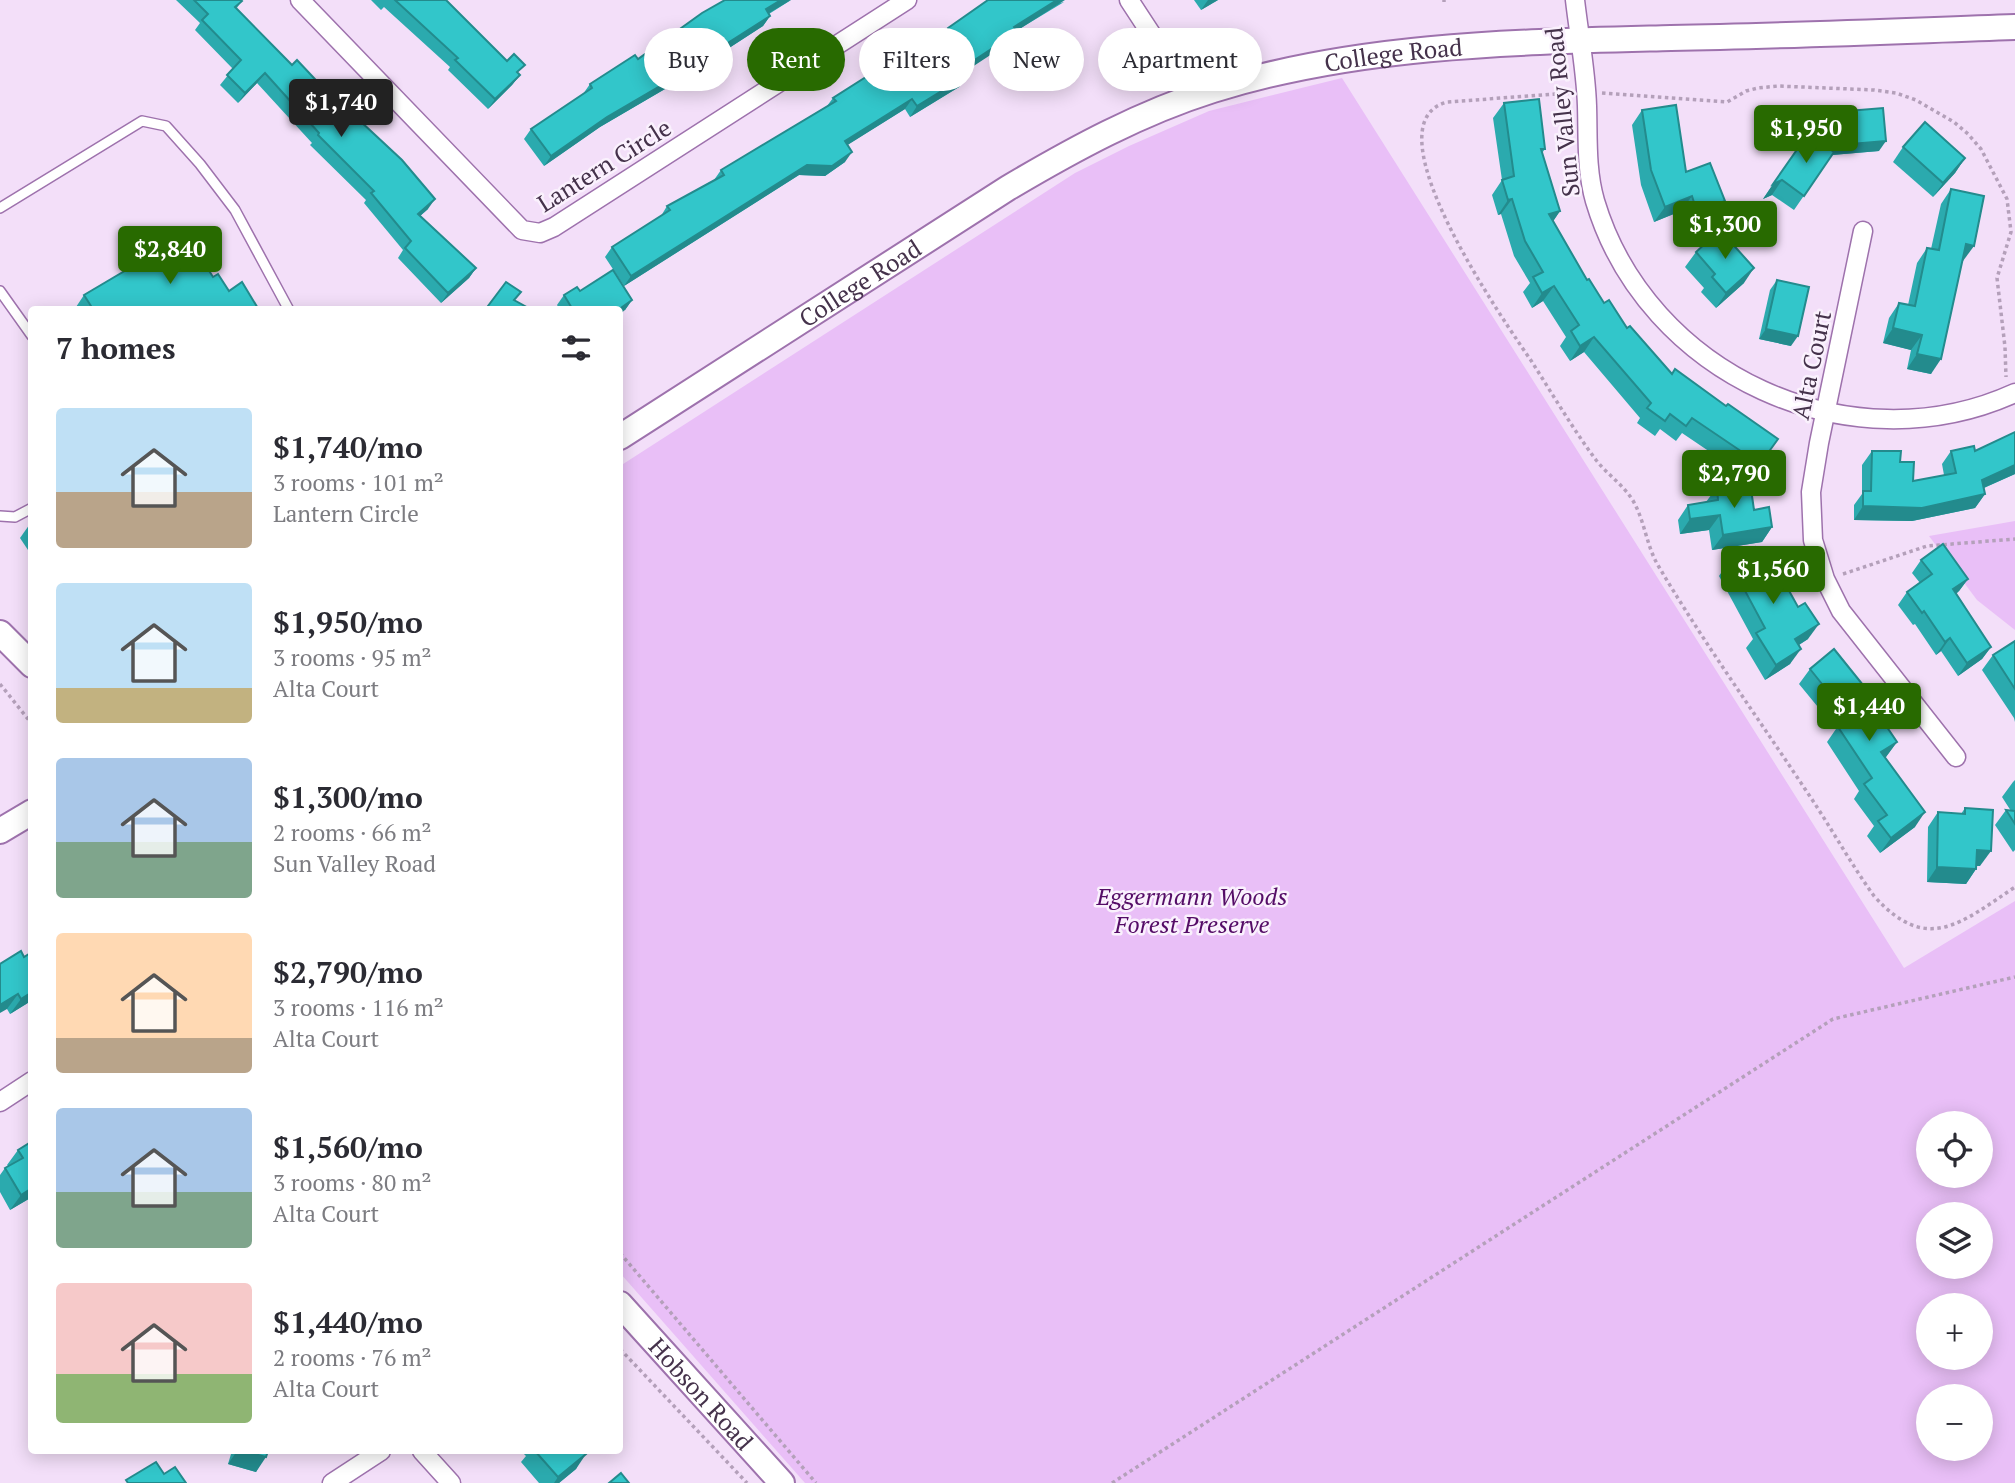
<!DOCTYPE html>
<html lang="en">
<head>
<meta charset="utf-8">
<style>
  :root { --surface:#fff; --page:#f7f7f7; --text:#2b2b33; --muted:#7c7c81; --accent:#286a00 }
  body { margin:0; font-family:"PT Serif",serif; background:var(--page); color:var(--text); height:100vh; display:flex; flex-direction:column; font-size:26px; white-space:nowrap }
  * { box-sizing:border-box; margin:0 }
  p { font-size:23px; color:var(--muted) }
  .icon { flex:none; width:38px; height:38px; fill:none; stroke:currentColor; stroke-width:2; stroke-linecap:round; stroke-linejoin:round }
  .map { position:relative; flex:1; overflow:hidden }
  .drawer { position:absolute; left:28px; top:306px; width:595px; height:1148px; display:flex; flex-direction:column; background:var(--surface); border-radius:7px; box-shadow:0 4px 18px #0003 }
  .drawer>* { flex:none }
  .hud { position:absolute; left:644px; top:28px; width:665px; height:63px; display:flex; gap:14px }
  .tools { position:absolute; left:1916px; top:1111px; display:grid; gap:14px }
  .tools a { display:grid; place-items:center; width:77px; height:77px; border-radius:50%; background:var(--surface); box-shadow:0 4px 18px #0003; font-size:35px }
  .price { position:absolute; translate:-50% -60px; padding:0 16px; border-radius:7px; background:var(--accent); color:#fff; font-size:23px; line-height:46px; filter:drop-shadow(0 2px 4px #0008) }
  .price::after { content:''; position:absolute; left:50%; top:42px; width:21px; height:16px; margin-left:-10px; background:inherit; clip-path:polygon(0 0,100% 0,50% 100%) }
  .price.current { background:#222; color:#fff }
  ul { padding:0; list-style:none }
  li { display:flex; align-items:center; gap:21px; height:175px; padding:0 28px }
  li span { display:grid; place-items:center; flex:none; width:196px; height:140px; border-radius:7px; color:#555 }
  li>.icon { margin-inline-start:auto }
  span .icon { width:84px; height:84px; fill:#fffc; stroke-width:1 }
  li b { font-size:30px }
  h2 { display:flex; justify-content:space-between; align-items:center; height:84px; padding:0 28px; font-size:30px }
  .pill { padding:0 24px; border-radius:32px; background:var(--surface); box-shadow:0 4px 18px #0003; font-size:24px; line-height:63px }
  .pill.current { background:var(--accent); color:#fff }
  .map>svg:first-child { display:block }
</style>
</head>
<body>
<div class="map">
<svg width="2015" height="1483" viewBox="0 0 2015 1483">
  <rect width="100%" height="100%" fill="#f3dff9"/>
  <g fill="#e9bff7" fill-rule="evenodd">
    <path d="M 1342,78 L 1904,968 L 2015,901 L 2015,1483 L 805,1483 L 620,1273 L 620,466 L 1075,173 L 1129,146 L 1209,111 ZM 1928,1124 L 1981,1124 L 1981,1176 L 1928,1176 ZM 1981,1214 L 1981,1267 L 1928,1267 L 1928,1214 ZM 1928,1306 L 1981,1306 L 1981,1358 L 1928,1358 ZM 1928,1396 L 1981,1396 L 1981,1449 L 1928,1449 Z"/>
    <polygon points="2015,521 2015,630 1977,600 1929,536"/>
  </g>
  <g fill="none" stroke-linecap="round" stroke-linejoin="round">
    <defs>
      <g id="lane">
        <polyline points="0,208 142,121 166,126 200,164 235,210 289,310"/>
        <polyline points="0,291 32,336"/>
        <polyline points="0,516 15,517 32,508"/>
      </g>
      <g id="street">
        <polyline points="300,0 522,230 540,233 554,227 907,0"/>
        <polyline points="1129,0 1165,55 1189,98"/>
        <path d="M 1575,0 C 1579,35 1586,71 1587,106 C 1588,137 1586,170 1595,201 C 1647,375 1850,468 2015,393"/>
        <polyline points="1863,231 1819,443 1811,492 1813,540 1825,579 1841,611 1956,757"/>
        <polyline points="0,1102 32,1081"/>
        <polyline points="422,1451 451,1483"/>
        <polyline points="332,1483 381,1451"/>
      </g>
      <g id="secondary">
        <path id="s1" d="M 620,437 L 1008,188 C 1074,149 1140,113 1213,90 C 1360,44 1519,42 1671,38 C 1785,36 1900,31 2015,27"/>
        <polyline points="0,633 32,665"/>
        <polyline points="0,831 32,812"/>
        <path id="s2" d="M 620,1304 L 782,1483"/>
      </g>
    </defs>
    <use href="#lane" stroke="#9e72ad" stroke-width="12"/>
    <use href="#street" stroke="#9e72ad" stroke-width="21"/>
    <use href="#secondary" stroke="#9e72ad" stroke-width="28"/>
    <g stroke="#b4a0ba" stroke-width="3.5" stroke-dasharray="3.5 3.5" stroke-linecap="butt">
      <polyline points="1444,0 1444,2"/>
      <path d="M 1570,93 L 1447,102 C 1365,124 1507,325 1532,362 C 1553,395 1573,429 1596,460 C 1607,474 1622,484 1632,499 C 1645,520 1646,546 1659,567 C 1704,643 1756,715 1805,789 C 1829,824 1849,861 1874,896 C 1927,955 1961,923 2015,887"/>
      <polyline points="1602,93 1727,102 1746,91 1758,88 1778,86 1874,90 1896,93 1916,100 1954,122 1968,134 1981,149 2007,199 2011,232 1997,278 2005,347 2006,377"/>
      <polyline points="1843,574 1927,546 2015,539"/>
      <polyline points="0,684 32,724"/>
      <polyline points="620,1253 816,1483"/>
      <polyline points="620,1349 747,1483"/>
      <polyline points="1112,1483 1833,1019 2015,977"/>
    </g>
    <use href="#lane" stroke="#fff" stroke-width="9"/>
    <use href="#street" stroke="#fff" stroke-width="18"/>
    <use href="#secondary" stroke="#fff" stroke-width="24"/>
  </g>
  <g fill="#2baaae">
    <polygon points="176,0 241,0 242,1 236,9 428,209 420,216 476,268 469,278 441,303 398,258 403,250 364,203 366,200 310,145 312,143 257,83 238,103 220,85 233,69 195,30 200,23"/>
    <polygon points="371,0 446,0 520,75 512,85 488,109 448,70 450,67 384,7 381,10"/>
    <polygon points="791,0 769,14 770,16 763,26 709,61 706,65 600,127 544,166 524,139 531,129 583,94 590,84 638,59"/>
    <polygon points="1194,0 1218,0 1201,10"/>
    <polygon points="1064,2 1016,31 1010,42 963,72 966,76 959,87 910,117 905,109 847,145 845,162 825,176 799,175 624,286 605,257 612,247 661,216 667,206 714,180 721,170 827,106 833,98 883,72 944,33 948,28"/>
    <polygon points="1504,103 1545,149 1542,153 1560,211 1553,221 1587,280 1604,303 1627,328 1672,374 1726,406 1778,439 1750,479 1682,433 1676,441 1660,429 1655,436 1637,423 1640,418 1584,352 1570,361 1560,346 1566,337 1543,301 1532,308 1523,292 1530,283 1514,256 1501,214 1498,215 1492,195 1502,180 1493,118"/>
    <polygon points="1642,110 1686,172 1714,216 1687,227 1681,211 1654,222 1641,185 1632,125"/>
    <polygon points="1836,112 1879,151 1832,155 1794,210 1772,195 1763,199 1808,134 1832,151 1829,122"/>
    <polygon points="1903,147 1965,158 1955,173 1933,197 1893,162"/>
    <polygon points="1951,189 1963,261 1962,261 1931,374 1907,369 1911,350 1883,343 1889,318 1899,303 1908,305 1917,263 1927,248 1931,249 1941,204"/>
    <polygon points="145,250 158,258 213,277 229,291 259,310 74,310 84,295 135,265"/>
    <polygon points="1696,252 1744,283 1716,308 1701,292 1704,288 1685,267"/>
    <polygon points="1777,280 1791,346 1759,339 1770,290"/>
    <polygon points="564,295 632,300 625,310 560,310 557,305"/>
    <polygon points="2015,432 2015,474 1984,488 1985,494 1975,508 1912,521 1854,520 1854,505 1862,494 1862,465 1872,451 1900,462 1913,481 1944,475 1942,464 1951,451 1975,451"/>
    <polygon points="1717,487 1754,510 1772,527 1762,542 1712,550 1709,530 1680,534 1678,520 1688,505 1706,502"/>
    <polygon points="32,521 32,556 20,538"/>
    <polygon points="1921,560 1968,579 1959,591 1956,594 1991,647 1982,659 1958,676 1941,651 1936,655 1915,624 1913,625 1898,605 1907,592 1920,583 1912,573"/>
    <polygon points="1729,561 1769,574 1808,639 1799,645 1790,664 1765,680 1746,648 1753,639 1719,576"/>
    <polygon points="2015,641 2015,722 2014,718 1982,670 1993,655"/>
    <polygon points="1810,669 1865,694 1897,742 1885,758 1915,827 1880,853 1867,836 1874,826 1854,799 1859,791 1827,742 1836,729 1799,684"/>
    <polygon points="2015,780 2015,850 2013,852 1995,825 2006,810 2011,811 2002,797 2013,782"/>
    <polygon points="1965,808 1980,866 1976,866 1976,869 1966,884 1927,882 1928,827 1938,812 1961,814"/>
    <polygon points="0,964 31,1001 10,1014 7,1009"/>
    <polygon points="32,1144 32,1197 10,1210 0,1192 0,1175 5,1168 8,1166 7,1165 18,1150"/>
    <polygon points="220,1451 268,1451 256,1472 228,1464 231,1454"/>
    <polygon points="521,1451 585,1451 576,1469 559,1483 539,1483 521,1462 526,1456"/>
  </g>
  <g fill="#238b8d">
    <polygon points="781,0 791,0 759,19 766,9"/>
    <polygon points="1057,0 1065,0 1007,37 1014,27"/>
    <polygon points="1208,0 1218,0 1201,10"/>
    <polygon points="770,16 763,26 709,61 706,65 600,127 544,166 551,156 607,117 712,53"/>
    <polygon points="1017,32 1010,42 954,79 961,69"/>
    <polygon points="265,73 257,83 238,103 245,93"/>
    <polygon points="520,75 512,85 488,109 495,99"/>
    <polygon points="966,76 959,87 910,117 917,106"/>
    <polygon points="912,99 905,109 838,151 845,141"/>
    <polygon points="1886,141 1879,151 1832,155 1839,145"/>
    <polygon points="852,152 845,162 825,176 799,175 624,286 631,276 807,165"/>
    <polygon points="1965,158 1955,173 1933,197 1943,183"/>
    <polygon points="1782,180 1772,195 1763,199 1773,184"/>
    <polygon points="1692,196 1681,211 1654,222 1665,207"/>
    <polygon points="435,199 428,209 411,224 418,214"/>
    <polygon points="1512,199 1501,214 1498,215 1508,200"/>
    <polygon points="1725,201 1714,216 1687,227 1697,212"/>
    <polygon points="1560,211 1550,226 1549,214"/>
    <polygon points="1966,244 1974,246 1963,261 1955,259"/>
    <polygon points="476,268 469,278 441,303 448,293"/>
    <polygon points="1754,268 1744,283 1716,308 1726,293"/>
    <polygon points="1554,286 1543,301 1532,308 1542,293"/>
    <polygon points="632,300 625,310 620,314 620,310 618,310"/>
    <polygon points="1893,328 1922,335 1911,350 1883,343"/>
    <polygon points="1766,329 1798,336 1791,346 1759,339"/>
    <polygon points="1594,337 1584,352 1570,361 1580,346"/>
    <polygon points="1917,354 1941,359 1931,374 1907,369"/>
    <polygon points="2015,465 2015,474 1972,493 1982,480"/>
    <polygon points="1985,494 1975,508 1912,521 1854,520 1863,506"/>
    <polygon points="1720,515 1709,530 1680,534 1690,519"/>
    <polygon points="1772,527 1762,542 1712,550 1723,535"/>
    <polygon points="1968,579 1959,591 1945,602 1953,589"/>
    <polygon points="1819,624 1808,639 1784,654 1795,639"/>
    <polygon points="1950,638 1941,651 1936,655 1945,642"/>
    <polygon points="1991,647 1982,659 1958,676 1967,663"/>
    <polygon points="1801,649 1790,664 1765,680 1776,665"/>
    <polygon points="1897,742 1886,757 1871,767 1881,752"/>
    <polygon points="1925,812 1915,827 1880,853 1891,838"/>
    <polygon points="1977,850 1991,851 1980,866 1966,865"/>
    <polygon points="1937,867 1976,869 1966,884 1927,882"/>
    <polygon points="32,992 31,1001 10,1014 21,999"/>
    <polygon points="18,994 7,1009 0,1013 0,1005"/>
    <polygon points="32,1188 32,1197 10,1210 21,1195"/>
    <polygon points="220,1451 233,1451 231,1454"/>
    <polygon points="237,1451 244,1451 266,1457 256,1472 228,1464"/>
    <polygon points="586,1454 576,1469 559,1483 554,1483 558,1477"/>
  </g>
  <g fill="#32c6ca" stroke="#238b8d" stroke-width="2">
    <polygon points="194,0 241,0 242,1 235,7 292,65 297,60 343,109 345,107 402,160 435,199 418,214 476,268 448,293 405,248 411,241 371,193 374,191 318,135 319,133 265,73 245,93 227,75 241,60 202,20 208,14"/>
    <polygon points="395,0 446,0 507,61 514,54 525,65 517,72 520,75 495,99 455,60 458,58"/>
    <polygon points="725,0 781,0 766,9 770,16 712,53 713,55 607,117 551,156 531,129 592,88 590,84 635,55 638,59 702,13"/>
    <polygon points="988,0 1057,0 1014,27 1017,32 961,69 966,76 917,106 912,99 845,141 852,152 832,166 807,165 631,276 612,247 670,210 667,206 724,175 721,170 836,101 833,98 880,68 883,72 949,30 948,28"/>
    <polygon points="1539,99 1545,149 1541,149 1560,211 1549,214 1587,280 1589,279 1604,303 1609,300 1627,328 1630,326 1672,374 1675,369 1726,406 1728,404 1778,439 1760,464 1692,418 1686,426 1670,414 1665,421 1647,408 1651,403 1594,337 1580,346 1571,331 1579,325 1554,286 1542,293 1533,277 1543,272 1525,241 1512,199 1508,200 1502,180 1514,176 1504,103"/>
    <polygon points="1676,105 1686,172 1710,163 1725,201 1697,212 1692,196 1665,207 1651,170 1642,110"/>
    <polygon points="1883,108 1886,141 1839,145 1836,112"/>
    <polygon points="1925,122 1965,158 1943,183 1903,147"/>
    <polygon points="1808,134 1834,152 1804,196 1782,180 1773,184"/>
    <polygon points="1951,189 1984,196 1974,246 1966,244 1941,359 1917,354 1922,335 1893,328 1899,303 1915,306 1927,248 1939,250"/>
    <polygon points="1720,230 1754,268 1726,293 1712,277 1715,274 1696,252"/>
    <polygon points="189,239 213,277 218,274 229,291 242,282 259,310 91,310 91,306 84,295 138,263 145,250 158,258"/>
    <polygon points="613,270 632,300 618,310 573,310 564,295 577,287 580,291"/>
    <polygon points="1777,280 1809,287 1798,336 1766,329"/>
    <polygon points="506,282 521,292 514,300 532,310 485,310"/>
    <polygon points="2015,432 2015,465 1982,480 1985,494 1922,508 1863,506 1863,491 1871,491 1872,451 1901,451 1900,462 1914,462 1913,481 1956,473 1951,451 1974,446 1975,451"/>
    <polygon points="1750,482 1754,510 1769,507 1772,527 1723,535 1720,515 1690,519 1688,505 1718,500 1717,487"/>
    <polygon points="1943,544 1968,579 1953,589 1991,647 1967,663 1950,638 1945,642 1924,611 1922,613 1907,592 1932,574 1921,560"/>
    <polygon points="1755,547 1769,574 1777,569 1798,607 1805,603 1819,624 1795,639 1801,649 1776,665 1756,633 1765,628 1729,561"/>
    <polygon points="2015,641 2015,689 1993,655"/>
    <polygon points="1834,649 1867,690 1864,693 1897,742 1881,752 1925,812 1891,838 1878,821 1887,815 1864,784 1872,778 1838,727 1850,719 1810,669"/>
    <polygon points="1965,808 1993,810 1991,851 1977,850 1976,869 1937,867 1938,812 1965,814"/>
    <polygon points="2006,810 2015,811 2015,824"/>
    <polygon points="21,951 24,957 32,952 32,992 21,999 18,994 0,1005 0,964"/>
    <polygon points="31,1142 32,1144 32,1188 21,1195 5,1168 23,1158 18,1150"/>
    <polygon points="244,1451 268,1451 266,1457"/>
    <polygon points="535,1451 584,1451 586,1454 558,1477"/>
    <polygon points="156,1462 164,1474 175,1467 186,1483 128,1483 126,1480"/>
    <polygon points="621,1473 629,1483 609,1483"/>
  </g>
  <g text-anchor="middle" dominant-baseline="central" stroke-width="5" stroke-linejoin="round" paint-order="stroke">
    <g font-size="24" fill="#45324b" stroke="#faf1fd">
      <text stroke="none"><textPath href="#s1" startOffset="873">College Road</textPath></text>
      <text transform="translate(1562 112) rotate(-96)">Sun Valley Road</text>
      <text transform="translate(604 165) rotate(-32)">Lantern Circle</text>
      <text stroke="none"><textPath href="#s1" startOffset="285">College Road</textPath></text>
      <text transform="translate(1811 365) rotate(-78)">Alta Court</text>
      <text stroke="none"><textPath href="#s2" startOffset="121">Hobson Road</textPath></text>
    </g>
    <g font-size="24" font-style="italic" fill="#550d67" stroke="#faf1fd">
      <text x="1192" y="896">Eggermann Woods<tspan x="1192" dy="28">Forest Preserve</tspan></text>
    </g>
  </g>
</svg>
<div class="tools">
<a><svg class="icon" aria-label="locate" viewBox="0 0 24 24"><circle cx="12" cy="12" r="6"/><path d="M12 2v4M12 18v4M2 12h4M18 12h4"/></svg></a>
<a><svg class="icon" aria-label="layers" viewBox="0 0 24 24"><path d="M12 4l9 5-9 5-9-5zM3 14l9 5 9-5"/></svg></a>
<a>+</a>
<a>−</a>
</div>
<b class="price current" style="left:341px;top:139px">$1,740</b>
<b class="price" style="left:1806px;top:165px">$1,950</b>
<b class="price" style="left:1725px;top:261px">$1,300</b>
<b class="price" style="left:170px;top:286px">$2,840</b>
<b class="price" style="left:1734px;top:510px">$2,790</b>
<b class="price" style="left:1773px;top:606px">$1,560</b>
<b class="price" style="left:1869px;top:743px">$1,440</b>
<div class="hud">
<a class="pill">Buy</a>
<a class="pill current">Rent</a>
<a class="pill">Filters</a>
<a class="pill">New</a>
<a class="pill">Apartment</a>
</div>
<section class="drawer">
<h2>7 homes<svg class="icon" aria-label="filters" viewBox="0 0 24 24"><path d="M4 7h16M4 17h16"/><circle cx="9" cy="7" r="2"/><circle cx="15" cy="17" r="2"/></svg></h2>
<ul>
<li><span style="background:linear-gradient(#bfe0f5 60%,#b9a48a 0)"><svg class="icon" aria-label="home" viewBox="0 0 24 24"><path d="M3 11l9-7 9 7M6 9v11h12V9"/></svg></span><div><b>$1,740/mo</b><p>3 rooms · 101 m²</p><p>Lantern Circle</p></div></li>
<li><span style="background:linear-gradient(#bfe0f5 75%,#c2b280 0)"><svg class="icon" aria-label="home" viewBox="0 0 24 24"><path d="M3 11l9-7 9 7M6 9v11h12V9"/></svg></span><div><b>$1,950/mo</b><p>3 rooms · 95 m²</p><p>Alta Court</p></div></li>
<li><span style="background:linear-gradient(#a9c7e8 60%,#7fa58c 0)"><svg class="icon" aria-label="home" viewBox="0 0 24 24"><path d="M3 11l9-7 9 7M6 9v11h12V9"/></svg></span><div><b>$1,300/mo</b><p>2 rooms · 66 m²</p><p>Sun Valley Road</p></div></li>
<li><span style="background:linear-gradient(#ffd9b3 75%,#b9a48a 0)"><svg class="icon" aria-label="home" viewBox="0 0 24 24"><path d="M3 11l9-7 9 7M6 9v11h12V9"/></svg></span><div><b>$2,790/mo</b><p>3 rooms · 116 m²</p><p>Alta Court</p></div></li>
<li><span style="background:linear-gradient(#a9c7e8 60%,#7fa58c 0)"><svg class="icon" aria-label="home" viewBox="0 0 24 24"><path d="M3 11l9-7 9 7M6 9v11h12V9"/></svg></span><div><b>$1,560/mo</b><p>3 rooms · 80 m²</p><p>Alta Court</p></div></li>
<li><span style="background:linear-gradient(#f6c9c9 65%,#8fb573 0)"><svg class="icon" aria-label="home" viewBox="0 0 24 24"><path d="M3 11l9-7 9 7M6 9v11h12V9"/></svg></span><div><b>$1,440/mo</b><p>2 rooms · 76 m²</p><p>Alta Court</p></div></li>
</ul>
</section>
</div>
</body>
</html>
